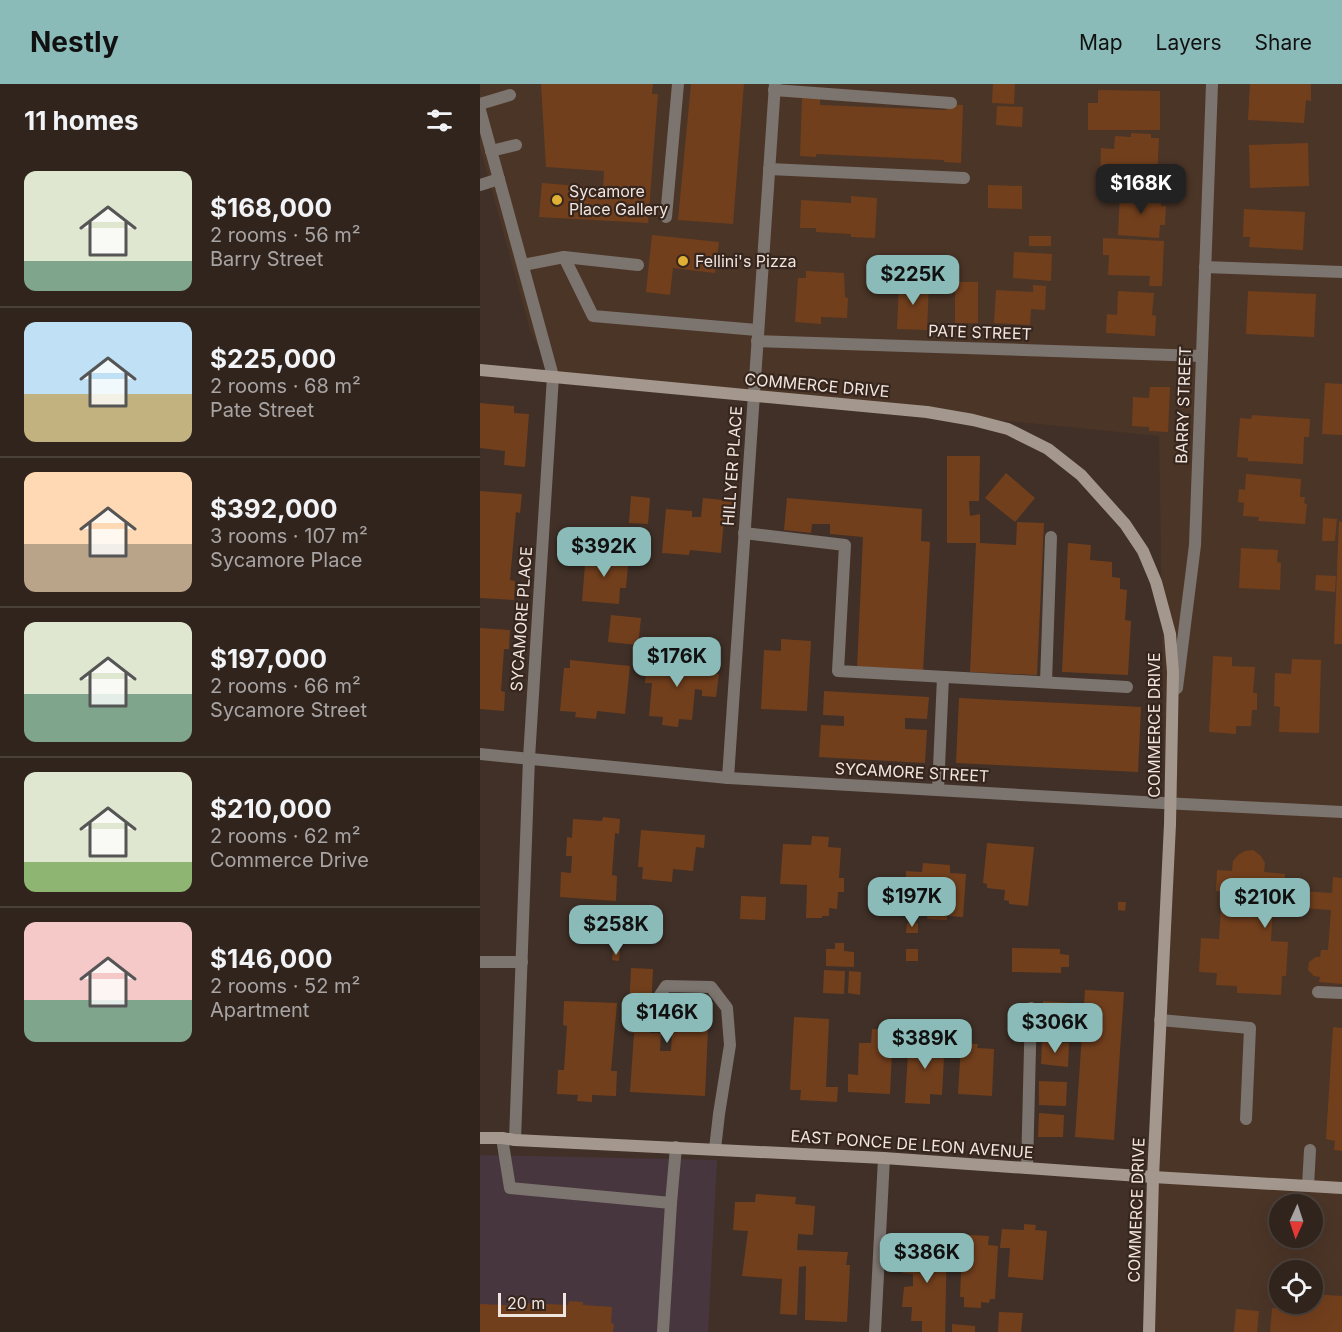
<!DOCTYPE html>
<html lang="en">
<head>
<meta charset="utf-8">
<style>
  :root { --surface:#30241d; --page:#382c26; --text:#f1f3f6; --muted:#a8a4a4; --line:#4b413b; --accent:#8bbbb9 }
  body { margin:0; font-family:Inter,sans-serif; background:var(--page); color:var(--text); height:100vh; display:flex; flex-direction:column; font-size:22px; white-space:nowrap }
  * { box-sizing:border-box; margin:0 }
  p { font-size:20px; color:var(--muted) }
  .icon { flex:none; width:33px; height:33px; fill:none; stroke:currentColor; stroke-width:2; stroke-linecap:round; stroke-linejoin:round }
  .map { position:relative; flex:1; overflow:hidden }
  .panel { display:flex; flex-direction:column; background:var(--surface); width:480px }
  .panel>* { flex:none }
  .needle { width:39px; rotate:183deg }
  .fabs { position:absolute; left:789px; top:1110px; display:grid; gap:12px }
  .fabs a { display:grid; place-items:center; width:54px; height:54px; border-radius:50%; background:var(--surface); box-shadow:0 6px 24px #0002,0 0 0 2px var(--line); font-size:30px }
  .scale { position:absolute; left:18px; bottom:15px; width:68px; box-sizing:border-box; padding-left:6px; border:3px solid #f0e5df; border-top:0; font-size:16px; line-height:21px; white-space:nowrap; color:#f0e5df; -webkit-text-stroke:4px #36261d; paint-order:stroke }
  .price { position:absolute; translate:-50% -51px; padding:0 14px; border-radius:12px; background:var(--accent); color:#111; font-size:20px; line-height:39px; filter:drop-shadow(0 2px 3px #0008) }
  .price::after { content:''; position:absolute; left:50%; top:36px; width:18px; height:14px; margin-left:-9px; background:inherit; clip-path:polygon(0 0,100% 0,50% 100%) }
  .price.current { background:#222; color:#fff }
  ul { padding:0; list-style:none }
  li { display:flex; align-items:center; gap:18px; height:150px; padding:0 24px }
  li+li { border-top:2px solid var(--line) }
  li span { display:grid; place-items:center; flex:none; width:168px; height:120px; border-radius:12px; color:#555 }
  li>.icon { margin-inline-start:auto }
  span .icon { width:72px; height:72px; fill:#fffc; stroke-width:1 }
  li b { font-size:26px }
  h2 { display:flex; justify-content:space-between; align-items:center; height:72px; padding:0 24px; font-size:26px }
  header { display:flex; align-items:center; gap:36px; box-sizing:border-box; height:84px; padding:0 30px; background:var(--accent); color:#111 }
  header strong { font-size:28px }
  nav { display:flex; gap:33px; margin-inline-start:auto; font-size:21px }
  main { display:flex; flex:1; min-height:0 }
  .map>svg:first-child { display:block }
</style>
</head>
<body>
<header>
<strong>Nestly</strong>
<nav><a>Map</a><a>Layers</a><a>Share</a></nav>
</header>
<main>
<section class="panel">
<h2>11 homes<svg class="icon" aria-label="filters" viewBox="0 0 24 24"><path d="M4 7h16M4 17h16"/><circle cx="9" cy="7" r="2"/><circle cx="15" cy="17" r="2"/></svg></h2>
<ul>
<li><span style="background:linear-gradient(#dfe7d0 75%,#7fa58c 0)"><svg class="icon" aria-label="home" viewBox="0 0 24 24"><path d="M3 11l9-7 9 7M6 9v11h12V9"/></svg></span><div><b>$168,000</b><p>2 rooms · 56 m²</p><p>Barry Street</p></div></li>
<li><span style="background:linear-gradient(#bfe0f5 60%,#c2b280 0)"><svg class="icon" aria-label="home" viewBox="0 0 24 24"><path d="M3 11l9-7 9 7M6 9v11h12V9"/></svg></span><div><b>$225,000</b><p>2 rooms · 68 m²</p><p>Pate Street</p></div></li>
<li><span style="background:linear-gradient(#ffd9b3 60%,#b9a48a 0)"><svg class="icon" aria-label="home" viewBox="0 0 24 24"><path d="M3 11l9-7 9 7M6 9v11h12V9"/></svg></span><div><b>$392,000</b><p>3 rooms · 107 m²</p><p>Sycamore Place</p></div></li>
<li><span style="background:linear-gradient(#dfe7d0 60%,#7fa58c 0)"><svg class="icon" aria-label="home" viewBox="0 0 24 24"><path d="M3 11l9-7 9 7M6 9v11h12V9"/></svg></span><div><b>$197,000</b><p>2 rooms · 66 m²</p><p>Sycamore Street</p></div></li>
<li><span style="background:linear-gradient(#dfe7d0 75%,#8fb573 0)"><svg class="icon" aria-label="home" viewBox="0 0 24 24"><path d="M3 11l9-7 9 7M6 9v11h12V9"/></svg></span><div><b>$210,000</b><p>2 rooms · 62 m²</p><p>Commerce Drive</p></div></li>
<li><span style="background:linear-gradient(#f6c9c9 65%,#7fa58c 0)"><svg class="icon" aria-label="home" viewBox="0 0 24 24"><path d="M3 11l9-7 9 7M6 9v11h12V9"/></svg></span><div><b>$146,000</b><p>2 rooms · 52 m²</p><p>Apartment</p></div></li>
</ul>
</section>
<div class="map">
<svg width="862" height="1248" viewBox="0 0 862 1248">
  <rect width="100%" height="100%" fill="#403027"/>
  <path fill="#4b3527" fill-rule="evenodd" d="M 0,0 L 862,0 L 862,1248 L 670,1248 L 685,728 L 679,352 L 73,292 L 50,246 L 0,63 ZM 800,1120 L 832,1120 L 832,1154 L 800,1154 ZM 800,1186 L 832,1186 L 832,1220 L 800,1220 Z"/>
  <polygon fill="#48363f" points="0,1071 237,1076 228,1248 0,1248"/>
  <g fill="#723f1d">
    <polygon points="61,0 173,0 172,10 178,10 168,139 59,133 62,99 123,104 124,87 66,83"/>
    <polygon points="211,0 264,0 253,140 198,136"/>
    <polygon points="513,0 535,0 534,20 512,19"/>
    <polygon points="770,0 831,0 831,17 826,16 824,39 768,36"/>
    <polygon points="618,6 680,7 680,46 608,46 608,19 618,19"/>
    <polygon points="322,14 340,15 340,21 466,26 466,20 483,21 481,79 464,78 464,76 336,70 336,73 320,72"/>
    <polygon points="517,22 543,23 542,43 516,41"/>
    <polygon points="651,49 671,50 671,54 679,54 677,94 657,93 656,99 634,98 634,93 620,93 621,64 634,65 635,52 651,53"/>
    <polygon points="828,59 829,102 770,104 769,61"/>
    <polygon points="508,101 542,102 542,125 508,124"/>
    <polygon points="640,109 656,109 655,114 661,114 661,110 681,111 681,122 686,122 685,141 680,141 679,154 638,151"/>
    <polygon points="371,112 397,114 395,154 371,153 371,150 336,148 336,144 320,144 321,116 371,119"/>
    <polygon points="764,125 825,128 823,166 769,163 770,153 763,153"/>
    <polygon points="172,151 239,158 235,189 193,184 190,211 166,208"/>
    <rect x="549" y="152" width="22" height="10"/>
    <polygon points="623,154 684,157 682,202 669,202 670,192 628,191 629,171 623,171"/>
    <polygon points="534,168 572,170 571,197 533,194"/>
    <polygon points="326,187 364,189 365,213 368,214 367,234 341,233 341,240 315,238 318,194 326,194"/>
    <rect x="475" y="198" width="23" height="41"/>
    <polygon points="419,199 449,200 447,246 417,245"/>
    <polygon points="553,201 566,202 565,226 551,225 550,241 514,239 516,206 553,208"/>
    <polygon points="638,207 674,209 672,231 676,232 675,252 626,249 627,230 637,231"/>
    <polygon points="768,207 836,210 834,253 766,250"/>
    <polygon points="845,299 862,300 862,351 842,350"/>
    <polygon points="670,303 690,303 688,348 669,347 669,343 652,342 653,313 669,314"/>
    <polygon points="0,319 34,322 34,329 49,330 45,383 24,381 25,367 0,364"/>
    <polygon points="772,331 830,335 829,353 824,353 823,380 768,377 768,374 757,373 760,334 771,335"/>
    <polygon points="467,372 500,372 499,417 489,417 490,432 500,430 500,459 536,461 537,438 564,439 557,591 490,588 496,459 467,459"/>
    <polygon points="526,389 555,414 535,438 505,414"/>
    <polygon points="766,390 821,395 820,413 825,413 824,419 827,420 825,440 778,437 779,433 763,432 764,419 758,418 759,405 765,406"/>
    <polygon points="0,407 42,410 40,429 36,428 30,496 35,497 34,516 0,514"/>
    <polygon points="151,412 170,414 168,440 149,439"/>
    <polygon points="223,414 252,417 250,437 244,436 241,469 210,466 209,471 182,469 186,425 212,427 212,433 221,433"/>
    <polygon points="307,414 442,425 441,457 450,458 443,588 377,585 383,453 350,450 350,440 332,440 331,449 304,446"/>
    <polygon points="843,434 857,435 855,457 842,457"/>
    <polygon points="859,437 862,438 862,560 854,560"/>
    <polygon points="588,459 611,461 610,476 632,478 632,493 640,494 640,505 647,506 645,536 651,537 648,591 582,588"/>
    <polygon points="761,464 798,466 797,478 801,479 800,506 759,504"/>
    <polygon points="106,468 139,471 138,481 148,482 146,504 140,504 139,520 102,517"/>
    <polygon points="836,491 856,492 855,508 835,506"/>
    <polygon points="131,531 161,534 158,561 128,558"/>
    <polygon points="0,544 30,546 29,565 24,565 21,607 25,608 24,627 0,625"/>
    <polygon points="301,555 331,557 327,627 281,625 284,566 301,567"/>
    <polygon points="733,572 752,573 752,582 775,583 773,609 777,609 777,626 772,626 771,642 756,642 756,650 729,648"/>
    <polygon points="175,573 218,577 217,588 239,590 236,613 222,612 222,606 215,605 212,636 199,635 198,643 182,641 183,633 169,632 172,599 165,599 167,577 174,578"/>
    <polygon points="812,575 841,576 839,649 799,648 800,623 794,622 795,589 811,590"/>
    <polygon points="90,576 150,582 145,630 117,627 116,635 95,633 96,628 80,627 84,584 90,584"/>
    <polygon points="344,607 449,613 447,635 425,634 425,645 447,646 445,679 339,673 341,641 364,642 364,632 343,631"/>
    <polygon points="479,614 661,623 658,688 476,679"/>
    <polygon points="123,733 140,735 139,750 135,749 132,791 137,792 136,817 80,813 81,788 91,789 92,772 86,772 87,753 92,754 93,735 122,737"/>
    <polygon points="161,746 225,751 224,764 216,763 213,787 193,785 192,798 162,795 163,783 158,783"/>
    <polygon points="332,752 349,753 348,763 361,764 359,794 364,794 364,808 358,808 357,825 349,824 349,832 342,832 342,834 326,834 327,801 300,800 303,760 331,761"/>
    <polygon points="507,759 554,763 548,822 529,820 529,817 524,816 525,806 507,804 507,800 503,799"/>
    <polygon points="773,766 781,772 785,779 784,788 805,790 804,806 852,809 853,793 862,794 862,900 839,898 840,893 834,892 828,886 829,878 836,873 840,873 841,866 848,866 851,826 793,822 791,857 808,858 806,892 802,892 801,911 757,909 757,902 736,901 737,889 719,888 721,854 739,855 742,807 736,807 737,786 752,787 753,777 758,771 765,767"/>
    <polygon points="443,779 470,781 470,789 486,790 483,833 467,832 467,836 447,835 448,825 424,823 426,787 442,788"/>
    <polygon points="261,812 286,813 285,836 260,835"/>
    <polygon points="638,818 646,818 645,827 638,826"/>
    <polygon points="427,839 438,839 438,849 426,849"/>
    <polygon points="355,859 364,859 364,867 374,868 374,883 346,882 346,865 355,865"/>
    <polygon points="532,864 580,865 580,870 589,871 589,883 581,883 581,889 532,888"/>
    <rect x="426" y="865" width="12" height="12"/>
    <polygon points="133,866 140,867 139,877 132,876"/>
    <polygon points="151,884 173,885 170,949 181,949 180,967 191,967 194,920 229,922 225,1012 150,1008 154,949 148,948"/>
    <polygon points="344,886 365,887 364,910 343,909"/>
    <polygon points="369,887 381,888 380,911 368,909"/>
    <polygon points="605,906 644,908 634,1056 595,1053"/>
    <polygon points="84,917 137,919 131,987 137,987 136,1012 112,1011 112,1018 97,1017 98,1011 77,1010 78,986 84,986 87,942 83,941"/>
    <polygon points="563,917 591,919 590,942 563,941"/>
    <polygon points="314,933 349,935 346,1003 358,1003 357,1018 320,1016 321,1006 310,1006"/>
    <polygon points="853,943 862,944 862,1067 854,1066 855,1057 846,1055"/>
    <polygon points="392,945 413,946 410,1010 368,1008 368,990 378,991 379,959 391,959"/>
    <polygon points="429,953 465,955 462,1011 450,1010 450,1020 425,1019"/>
    <polygon points="562,957 589,959 588,983 561,980"/>
    <polygon points="481,959 498,960 497,964 514,965 512,1012 478,1010"/>
    <polygon points="559,997 587,998 586,1022 559,1021"/>
    <polygon points="559,1029 584,1031 583,1053 558,1053"/>
    <polygon points="276,1110 316,1113 315,1120 335,1122 333,1151 318,1150 317,1166 368,1168 366,1181 370,1181 367,1238 325,1236 326,1182 319,1183 317,1231 300,1230 302,1195 262,1192 268,1147 253,1146 255,1118 275,1118"/>
    <polygon points="544,1140 556,1141 555,1146 567,1147 563,1196 528,1193 530,1164 520,1164 522,1145 544,1146"/>
    <polygon points="472,1150 509,1152 508,1161 518,1162 515,1215 510,1215 509,1219 501,1218 501,1224 484,1223 484,1213 480,1213 482,1165 470,1164"/>
    <polygon points="435,1155 467,1157 465,1248 442,1248 442,1237 431,1237 432,1223 422,1223 424,1203 433,1202 433,1190 423,1189 424,1166 435,1166"/>
    <polygon points="832,1210 862,1212 862,1248 790,1248 792,1224 804,1225 804,1220 832,1220"/>
    <polygon points="89,1217 103,1218 103,1221 132,1223 131,1239 134,1240 133,1248 0,1248 0,1220 44,1222 44,1219 88,1221"/>
    <polygon points="756,1225 779,1227 777,1248 754,1248"/>
    <polygon points="519,1228 543,1229 541,1248 518,1248"/>
    <polygon points="472,1240 495,1242 495,1248 472,1248"/>
  </g>
  <g fill="none" stroke-linecap="round" stroke-linejoin="round">
    <g stroke="#7c746e" stroke-width="12">
      <polyline points="294,6 471,19"/>
      <polyline points="0,20 30,11"/>
      <polyline points="11,67 36,61"/>
      <polyline points="289,85 484,94"/>
      <polyline points="0,101 19,95"/>
      <polyline points="186,133 198,0"/>
      <polyline points="84,173 113,232 277,246"/>
      <polyline points="43,181 84,173 158,181"/>
      <polyline points="264,449 365,461 358,587 647,603"/>
      <polyline points="566,598 571,453"/>
      <polyline points="0,878 42,878"/>
      <polyline points="838,908 862,909"/>
      <polyline points="179,930 180,911 186,902 231,903 247,924 250,961 239,1030 235,1065"/>
      <polyline points="680,936 770,944 766,1035"/>
      <polyline points="22,1054 30,1104 191,1119"/>
      <polyline points="547,1084 551,924"/>
      <polyline points="828,1102 830,1066"/>
      <polyline points="183,1248 191,1119 196,1063"/>
    </g>
    <g stroke="#7c746e" stroke-width="12">
      <polyline points="0,26 73,292 49,674 35,1056"/>
      <polyline points="725,183 862,188"/>
      <polyline points="277,257 721,272"/>
      <polyline points="697,604 715,461 732,0"/>
      <polyline points="0,670 248,694 663,718 862,728"/>
      <polyline points="248,694 295,0"/>
      <polyline points="458,706 463,593"/>
      <polyline points="395,1248 404,1074"/>
    </g>
    <g stroke="#a4978e" stroke-width="12">
      <polyline points="0,286 447,328 493,336 528,345 568,365 601,391 645,440 663,467 676,498 690,550 693,588 690,740 673,1093 669,1248"/>
      <polyline points="0,1054 22,1054 35,1056 404,1074 673,1093 862,1104"/>
    </g>
  </g>
  <g fill="#e0b034" stroke="#36261d" stroke-width="2">
    <circle cx="77" cy="116" r="6"/>
    <circle cx="203" cy="177" r="6"/>
  </g>
  <g text-anchor="middle" dominant-baseline="central" stroke-width="4.5" stroke-linejoin="round" paint-order="stroke">
    <g font-size="16" fill="#f0e5df" stroke="#36261d" text-anchor="start">
      <text x="89" y="107">Sycamore<tspan x="89" dy="18">Place Gallery</tspan></text>
      <text x="215" y="177">Fellini's Pizza</text>
    </g>
    <g font-size="16" fill="#f0e5df" stroke="#36261d">
      <text transform="translate(500 248) rotate(2)">PATE STREET</text>
      <text transform="translate(337 301) rotate(5)">COMMERCE DRIVE</text>
      <text transform="translate(703 321) rotate(-88)">BARRY STREET</text>
      <text transform="translate(252 382) rotate(-86)">HILLYER PLACE</text>
      <text transform="translate(41 535) rotate(-86)">SYCAMORE PLACE</text>
      <text transform="translate(674 641) rotate(-90)">COMMERCE DRIVE</text>
      <text transform="translate(432 688) rotate(3)">SYCAMORE STREET</text>
      <text transform="translate(432 1060) rotate(4)">EAST PONCE DE LEON AVENUE</text>
      <text transform="translate(656 1126) rotate(-88)">COMMERCE DRIVE</text>
    </g>
  </g>
</svg>
<div class="fabs">
<a><svg class="needle" viewBox="-14 -14 28 28"><path d="M0-13l5 13h-10z" fill="#e53935"/><path d="M0 13l5-13h-10z" fill="#a8a4a4"/></svg></a>
<a><svg class="icon" aria-label="locate" viewBox="0 0 24 24"><circle cx="12" cy="12" r="6"/><path d="M12 2v4M12 18v4M2 12h4M18 12h4"/></svg></a>
</div>
<div class="scale">20 m</div>
<b class="price current" style="left:661px;top:131px">$168K</b>
<b class="price" style="left:433px;top:222px">$225K</b>
<b class="price" style="left:124px;top:494px">$392K</b>
<b class="price" style="left:197px;top:604px">$176K</b>
<b class="price" style="left:432px;top:844px">$197K</b>
<b class="price" style="left:785px;top:845px">$210K</b>
<b class="price" style="left:136px;top:872px">$258K</b>
<b class="price" style="left:187px;top:960px">$146K</b>
<b class="price" style="left:575px;top:970px">$306K</b>
<b class="price" style="left:445px;top:986px">$389K</b>
<b class="price" style="left:447px;top:1200px">$386K</b>
</div>
</main>
</body>
</html>
